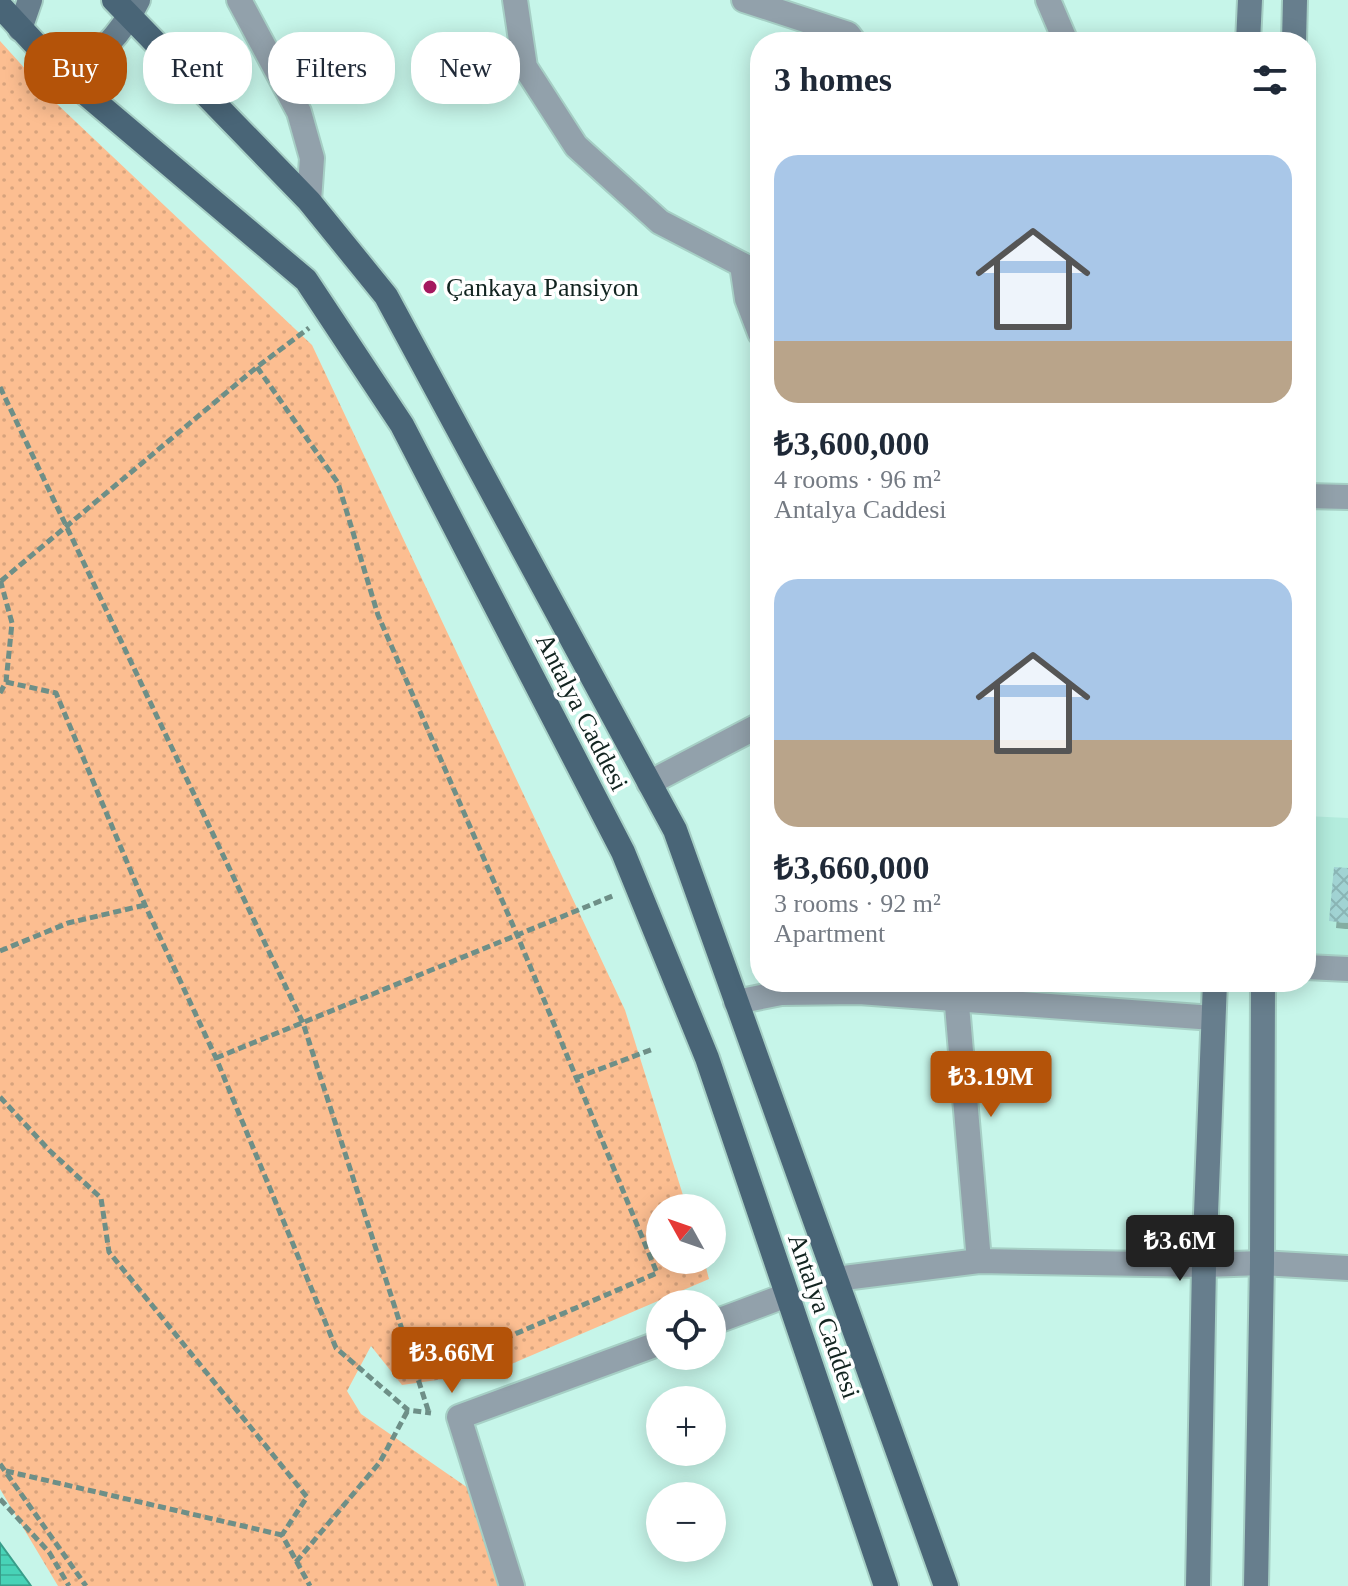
<!DOCTYPE html>
<html lang="en">
<head>
<meta charset="utf-8">
<style>
  :root { --surface:#fff; --page:#f6f6f7; --text:#1f2937; --muted:#747a83; --accent:#b45309 }
  body { margin:0; font-family:"Times New Roman",serif; background:var(--page); color:var(--text); height:100vh; display:flex; flex-direction:column; font-size:30px; white-space:nowrap }
  * { box-sizing:border-box; margin:0 }
  p { font-size:26px; color:var(--muted) }
  .icon { flex:none; width:44px; height:44px; fill:none; stroke:currentColor; stroke-width:2; stroke-linecap:round; stroke-linejoin:round }
  .map { position:relative; flex:1; overflow:hidden }
  .sheet { position:absolute; left:750px; top:32px; width:566px; height:960px; display:flex; flex-direction:column; background:var(--surface); border-radius:32px; box-shadow:0 4px 20px #0003 }
  .sheet>* { flex:none }
  .hud { position:absolute; left:24px; top:32px; width:606px; height:72px; display:flex; gap:16px }
  .needle { width:52px; rotate:310deg }
  .fabs { position:absolute; left:646px; top:1194px; display:grid; gap:16px }
  .fabs a { display:grid; place-items:center; width:80px; height:80px; border-radius:50%; background:var(--surface); box-shadow:0 4px 20px #0003; font-size:40px }
  .price { position:absolute; translate:-50% -68px; padding:0 18px; border-radius:8px; background:var(--accent); color:#fff; font-size:26px; line-height:52px; filter:drop-shadow(0 2px 4px #0008) }
  .price::after { content:''; position:absolute; left:50%; top:48px; width:24px; height:18px; margin-left:-12px; background:inherit; clip-path:polygon(0 0,100% 0,50% 100%) }
  .price.selected { background:#222; color:#fff }
  ul { padding:0; list-style:none }
  li { display:grid; align-content:center; gap:16px; height:424px; padding:0 24px }
  li span { display:grid; place-items:center; height:248px; border-radius:24px; color:#555 }
  li>.icon { margin-inline-start:auto }
  span .icon { width:144px; height:144px; fill:#fffc; stroke-width:1 }
  li b { font-size:34px }
  h2 { display:flex; justify-content:space-between; align-items:center; height:96px; padding:0 24px; font-size:34px }
  .pill { padding:0 28px; border-radius:32px; background:var(--surface); box-shadow:0 4px 20px #0003; font-size:28px; line-height:72px }
  .pill.selected { background:var(--accent); color:#fff }
  .map>svg:first-child { display:block }
</style>
</head>
<body>
<div class="map">
<svg width="1348" height="1586" viewBox="0 0 1348 1586">
  <defs>
    <pattern id="park-dots" width="8" height="8" patternUnits="userSpaceOnUse" patternTransform="scale(2)"><rect width="8" height="8" fill="#fcbe91"/><path d="M2 2h.1M6 6h.1" fill="none" stroke="#d7a37d" stroke-width="1.8" stroke-linecap="round"/></pattern>
    <pattern id="water-rules" width="6" height="5" patternUnits="userSpaceOnUse" patternTransform="scale(2)"><rect width="6" height="5" fill="#48d3b7"/><path d="M0 2.5h6" fill="none" stroke="#3eb59d"/></pattern>
    <pattern id="building-cross-hatch" width="8" height="8" patternUnits="userSpaceOnUse" patternTransform="scale(2)"><rect width="8" height="8" fill="#a1d3d3"/><path d="M0 0l8 8M0 8l8-8" fill="none" stroke="#8ab5b5"/></pattern>
    <filter id="shadow"><feDropShadow dx="7" dy="7" stdDeviation="0" flood-color="#0004"/></filter>
  </defs>
  <rect width="100%" height="100%" fill="#c6f5e9"/>
  <polygon fill="#b3ecdd" points="1306,816 1348,818 1348,969 1306,967"/>
  <polygon fill="url(#park-dots)" points="0,41 57,104 312,345 625,1010 687,1208 660,1208 660,1260 704,1260 709,1279 493,1372 402,1385 371,1346 347,1391 361,1414 468,1488 501,1586 58,1586 0,1489"/>
  <polygon fill="url(#water-rules)" stroke="#389e8a" stroke-width="2" points="0,1543 29,1583 31,1586 0,1586"/>
  <polygon fill="url(#building-cross-hatch)" filter="url(#shadow)" points="1334,867 1348,868 1348,923 1329,921"/>
  <g fill="none" stroke-linecap="round" stroke-linejoin="round">
    <defs>
      <g id="street">
        <polyline points="239,0 299,112 312,158 309,201"/>
        <polyline points="515,0 525,67 576,146 660,222 760,274"/>
        <polyline points="744,0 848,34 854,42"/>
        <polyline points="1048,0 1066,42"/>
        <polyline points="742,265 747,299 760,333"/>
        <polyline points="1306,496 1348,497"/>
        <polyline points="649,783 760,725"/>
        <polyline points="1306,967 1348,969"/>
        <polyline points="955,982 979,1261"/>
        <polyline points="736,1002 781,993 859,992 1213,1018"/>
        <polyline points="836,1279 979,1261 1204,1265 1262,1263 1348,1268"/>
        <polyline points="712,1323 787,1295"/>
        <polyline points="512,1586 459,1417 660,1343"/>
      </g>
      <g id="secondary">
        <polyline points="20,29 30,0"/>
        <polyline points="1248,42 1250,0"/>
        <polyline points="1294,42 1295,0"/>
        <path d="M 65,76 C 99,57 121,35 138,0"/>
        <polyline points="1198,1586 1204,1265 1215,982"/>
        <polyline points="1256,1586 1262,1263 1263,982"/>
      </g>
      <g id="primary">
        <polyline points="114,0 309,201 386,296 675,830 946,1586"/>
        <polyline points="0,6 65,76 306,280 402,425 623,852 707,1058 886,1586"/>
      </g>
    </defs>
    <use href="#street" stroke="#a6cfc5" stroke-width="28"/>
    <use href="#secondary" stroke="#a6cfc5" stroke-width="28"/>
    <use href="#primary" stroke="#a6cfc5" stroke-width="28"/>
    <g stroke="#6e8f87" stroke-width="5" stroke-dasharray="8 4" stroke-linecap="butt">
      <polyline points="257,367 338,483 378,615 518,937 657,1273 492,1344 500,1376"/>
      <polyline points="0,387 303,1023 429,1413"/>
      <polyline points="1,581 257,367 309,328"/>
      <polyline points="6,682 56,693 145,905 216,1058 336,1348 408,1410 431,1413"/>
      <polyline points="0,693 6,682 12,623 0,579"/>
      <polyline points="0,951 68,923 145,905"/>
      <polyline points="216,1058 615,895"/>
      <polyline points="576,1078 653,1049"/>
      <polyline points="0,1097 49,1150 101,1198 109,1252 307,1497 282,1535 310,1586"/>
      <polyline points="0,1464 86,1586"/>
      <polyline points="6,1471 282,1535"/>
      <polyline points="0,1499 49,1552 69,1586"/>
      <polyline points="296,1562 380,1462 408,1410"/>
    </g>
    <use href="#street" stroke="#92a1ab" stroke-width="24"/>
    <use href="#secondary" stroke="#677e8d" stroke-width="24"/>
    <use href="#primary" stroke="#496577" stroke-width="24"/>
  </g>
  <circle fill="#a4195f" stroke="#fff" stroke-width="3" cx="430" cy="287" r="8"/>
  <g text-anchor="middle" dominant-baseline="central" stroke-width="7" stroke-linejoin="round" paint-order="stroke">
    <g font-size="26" fill="#122420" stroke="#fff" text-anchor="start">
      <text x="446" y="287">Çankaya Pansiyon</text>
    </g>
    <g font-size="26" fill="#122420" stroke="#fff">
      <text transform="translate(582 712) rotate(63)">Antalya Caddesi</text>
      <text transform="translate(824 1316) rotate(71)">Antalya Caddesi</text>
    </g>
  </g>
</svg>
<div class="fabs">
<a><svg class="needle" viewBox="-14 -14 28 28"><path d="M0-13l5 13h-10z" fill="#e53935"/><path d="M0 13l5-13h-10z" fill="#747a83"/></svg></a>
<a><svg class="icon" aria-label="locate" viewBox="0 0 24 24"><circle cx="12" cy="12" r="6"/><path d="M12 2v4M12 18v4M2 12h4M18 12h4"/></svg></a>
<a>+</a>
<a>−</a>
</div>
<b class="price" style="left:991px;top:1119px">₺3.19M</b>
<b class="price selected" style="left:1180px;top:1283px">₺3.6M</b>
<b class="price" style="left:452px;top:1395px">₺3.66M</b>
<div class="hud">
<a class="pill selected">Buy</a>
<a class="pill">Rent</a>
<a class="pill">Filters</a>
<a class="pill">New</a>
</div>
<section class="sheet">
<h2>3 homes<svg class="icon" aria-label="filters" viewBox="0 0 24 24"><path d="M4 7h16M4 17h16"/><circle cx="9" cy="7" r="2"/><circle cx="15" cy="17" r="2"/></svg></h2>
<ul>
<li><span style="background:linear-gradient(#a9c7e8 75%,#b9a48a 0)"><svg class="icon" aria-label="home" viewBox="0 0 24 24"><path d="M3 11l9-7 9 7M6 9v11h12V9"/></svg></span><div><b>₺3,600,000</b><p>4 rooms · 96 m²</p><p>Antalya Caddesi</p></div></li>
<li><span style="background:linear-gradient(#a9c7e8 65%,#b9a48a 0)"><svg class="icon" aria-label="home" viewBox="0 0 24 24"><path d="M3 11l9-7 9 7M6 9v11h12V9"/></svg></span><div><b>₺3,660,000</b><p>3 rooms · 92 m²</p><p>Apartment</p></div></li>
</ul>
</section>
</div>
</body>
</html>
